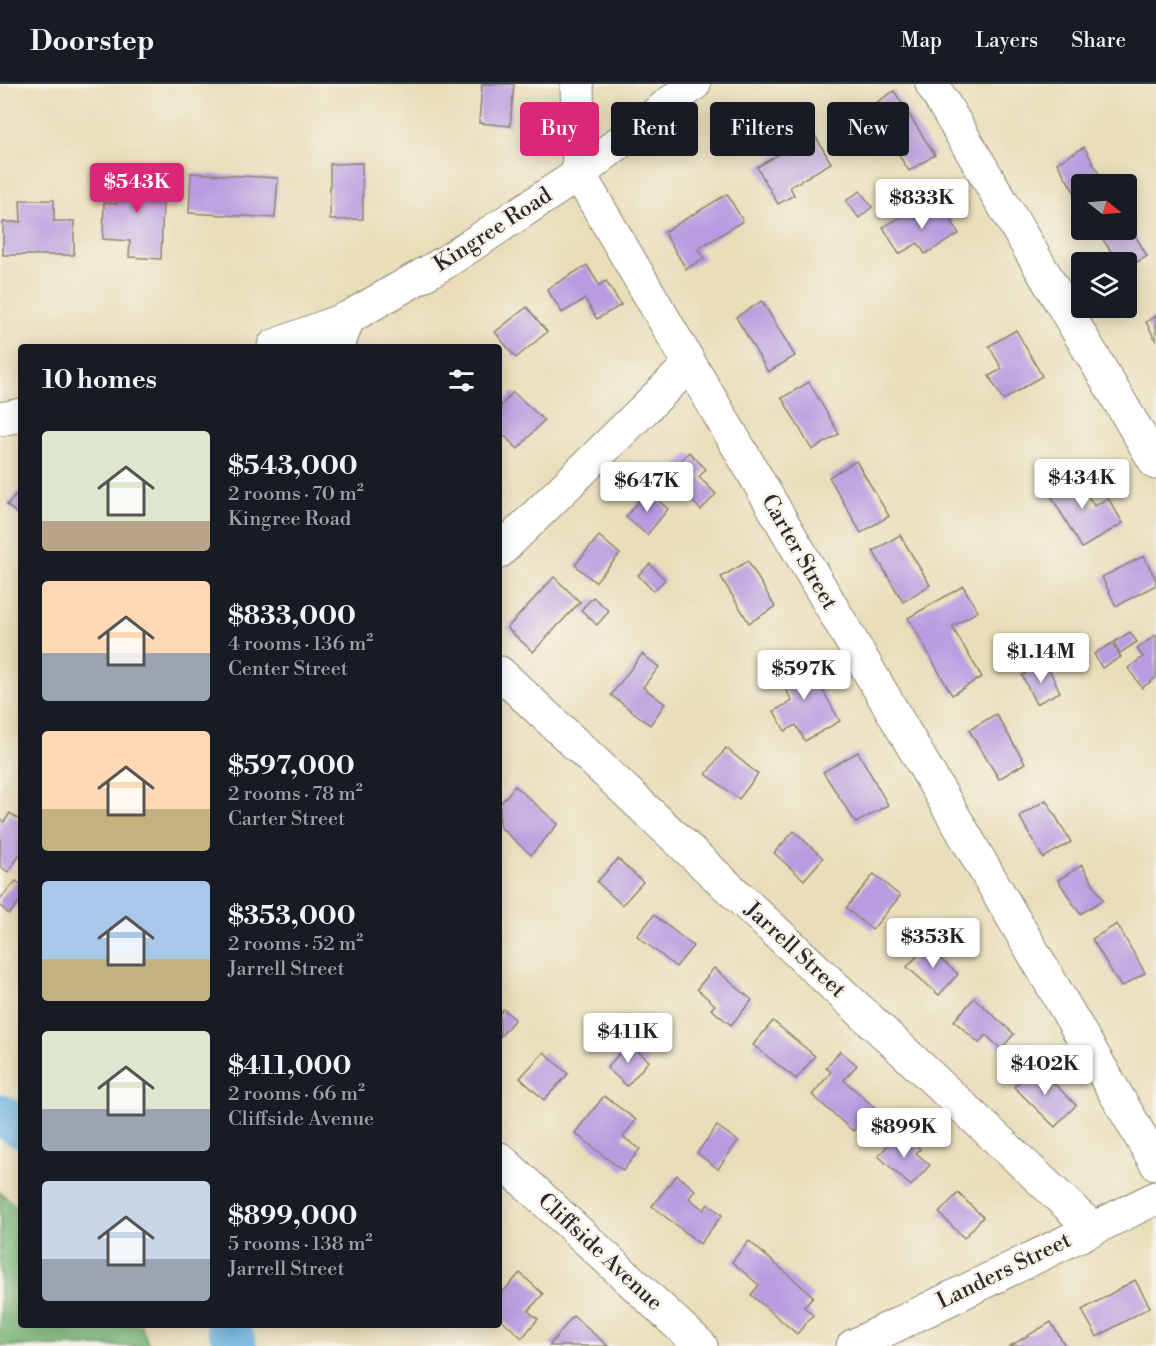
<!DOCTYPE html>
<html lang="en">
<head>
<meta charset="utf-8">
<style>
  :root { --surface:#171b24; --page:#242831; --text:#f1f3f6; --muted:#9ea1a6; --line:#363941; --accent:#db2777 }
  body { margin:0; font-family:"Libre Bodoni",serif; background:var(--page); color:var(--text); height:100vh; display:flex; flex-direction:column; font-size:22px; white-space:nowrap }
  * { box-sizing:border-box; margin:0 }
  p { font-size:20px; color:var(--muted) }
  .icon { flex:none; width:33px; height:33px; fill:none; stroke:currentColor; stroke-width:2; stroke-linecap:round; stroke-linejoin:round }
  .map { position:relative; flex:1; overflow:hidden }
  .drawer { position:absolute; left:18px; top:260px; width:484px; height:984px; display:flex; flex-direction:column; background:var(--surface); border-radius:6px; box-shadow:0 3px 15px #0003 }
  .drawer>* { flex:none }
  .guide { position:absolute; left:520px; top:18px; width:544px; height:54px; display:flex; gap:12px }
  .needle { width:39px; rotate:107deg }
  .buttons { position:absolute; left:1071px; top:90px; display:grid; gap:12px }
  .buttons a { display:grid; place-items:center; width:66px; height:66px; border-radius:6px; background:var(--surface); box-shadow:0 3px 15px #0003; font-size:30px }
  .price { position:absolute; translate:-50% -51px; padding:0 14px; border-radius:6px; background:#fff; color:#222; font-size:20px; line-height:39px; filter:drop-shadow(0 2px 3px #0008) }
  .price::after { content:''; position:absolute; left:50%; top:36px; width:18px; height:14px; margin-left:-9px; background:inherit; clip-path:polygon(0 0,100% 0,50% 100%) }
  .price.current { background:var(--accent); color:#fff }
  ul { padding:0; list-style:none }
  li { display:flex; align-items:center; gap:18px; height:150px; padding:0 24px }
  li span { display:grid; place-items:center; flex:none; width:168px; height:120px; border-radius:6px; color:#555 }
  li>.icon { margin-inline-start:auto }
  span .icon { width:72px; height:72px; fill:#fffc; stroke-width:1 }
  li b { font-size:26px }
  h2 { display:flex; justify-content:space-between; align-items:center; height:72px; padding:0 24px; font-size:26px }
  .chip { padding:0 21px; border-radius:6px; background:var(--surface); box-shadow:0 3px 15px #0003; font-size:21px; line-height:54px }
  .chip.current { background:var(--accent); color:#fff }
  header { display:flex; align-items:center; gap:36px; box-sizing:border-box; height:84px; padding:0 30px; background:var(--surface); border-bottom:2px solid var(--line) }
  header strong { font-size:28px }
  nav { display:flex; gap:33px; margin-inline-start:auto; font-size:21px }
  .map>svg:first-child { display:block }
</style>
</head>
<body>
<header>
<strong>Doorstep</strong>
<nav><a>Map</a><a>Layers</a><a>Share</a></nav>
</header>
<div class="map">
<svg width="1156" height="1262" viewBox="0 0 1156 1262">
  <rect width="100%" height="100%" fill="#f7f3e8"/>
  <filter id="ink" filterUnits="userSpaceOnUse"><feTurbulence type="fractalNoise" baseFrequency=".0167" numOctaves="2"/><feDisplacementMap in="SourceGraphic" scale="12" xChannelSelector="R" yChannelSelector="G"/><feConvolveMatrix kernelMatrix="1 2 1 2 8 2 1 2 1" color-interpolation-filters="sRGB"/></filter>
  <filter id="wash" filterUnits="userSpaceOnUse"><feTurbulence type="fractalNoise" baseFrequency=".008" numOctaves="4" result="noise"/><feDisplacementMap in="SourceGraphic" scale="24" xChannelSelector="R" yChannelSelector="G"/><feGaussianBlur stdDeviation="1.35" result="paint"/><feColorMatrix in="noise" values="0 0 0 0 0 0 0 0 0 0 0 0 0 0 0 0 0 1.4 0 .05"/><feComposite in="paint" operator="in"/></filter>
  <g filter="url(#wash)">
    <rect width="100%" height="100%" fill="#e9deb9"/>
    <polygon fill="#7ab879" stroke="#527252" stroke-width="1.5" points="0,1108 21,1126 21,1240 141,1241 149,1262 0,1262"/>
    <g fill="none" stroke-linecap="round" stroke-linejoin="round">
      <g stroke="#69b3e1" stroke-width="42">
        <polyline points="0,1031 21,1043"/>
        <polyline points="227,1240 236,1262"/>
      </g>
    </g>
    <g id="blocks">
      <g fill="#b89be0">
        <polygon points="482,0 514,0 510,42 479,39"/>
        <polygon points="894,7 935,71 909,87 883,46 867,57 852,34"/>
        <polygon points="814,50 831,79 790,103 794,111 778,120 757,83"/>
        <polygon points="1084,63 1105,100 1082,100 1082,121 1057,79"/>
        <polygon points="362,79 363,135 330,136 330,80"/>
        <polygon points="117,88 164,90 161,175 129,173 130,157 103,155 104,119 116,120"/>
        <polygon points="191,89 278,94 275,134 189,129"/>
        <polygon points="1126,97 1134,110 1126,114"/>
        <polygon points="860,107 872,123 859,134 846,117"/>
        <polygon points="727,110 743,137 698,165 704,175 686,185 664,148"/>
        <polygon points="20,116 54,116 54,137 74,137 74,171 3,171 3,138 21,138"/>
        <polygon points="942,119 959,150 925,170 918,159 899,170 883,143 910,128 915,135"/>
        <polygon points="1126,136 1147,172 1126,185 1126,178 1118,178 1100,151 1109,146 1126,146"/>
        <polygon points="587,181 599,201 606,197 621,221 597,235 585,215 562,229 547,205"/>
        <polygon points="762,217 795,272 768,288 736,233"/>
        <polygon points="527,223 547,248 516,274 495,248"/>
        <polygon points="1156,232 1156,257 1146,238"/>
        <polygon points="1016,246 1042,292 1003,316 989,292 1002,285 989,262"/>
        <polygon points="809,298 839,350 812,366 782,314"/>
        <polygon points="513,308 544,336 518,365 500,348 500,323"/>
        <polygon points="689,368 706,385 699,393 716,410 701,426 667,391"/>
        <polygon points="856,377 889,432 861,449 829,393"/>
        <polygon points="1072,385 1094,422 1108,414 1123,439 1082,464 1045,402"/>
        <polygon points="21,404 21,433 7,421"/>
        <polygon points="647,407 668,425 647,451 626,433"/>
        <polygon points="900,451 930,501 903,518 873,467"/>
        <polygon points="599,452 620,470 595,498 575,481"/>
        <polygon points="1144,472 1156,496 1156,501 1116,522 1102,493"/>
        <polygon points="748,477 775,523 749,539 721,493"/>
        <polygon points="650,480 665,496 653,507 638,491"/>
        <polygon points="554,493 580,518 533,568 507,544"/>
        <polygon points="963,502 978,527 952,543 982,593 952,611 908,534"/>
        <polygon points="593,513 609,527 597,541 581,526"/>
        <polygon points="1130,548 1137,558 1120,569 1114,558"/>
        <polygon points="1156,551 1156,594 1142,604 1128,584 1143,573 1137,565"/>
        <polygon points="1112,559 1121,573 1102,584 1094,570"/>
        <polygon points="642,570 659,583 643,603 665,620 650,641 611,611"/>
        <polygon points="802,570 840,637 805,657 796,641 785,647 774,627 792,617 775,586"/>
        <polygon points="1046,579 1060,608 1036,620 1022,591"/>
        <polygon points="996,630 1025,679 999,695 969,646"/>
        <polygon points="726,664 758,690 739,715 706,690"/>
        <polygon points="858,668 888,721 856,739 823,688"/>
        <polygon points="515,702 558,740 531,771 500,743 500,720"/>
        <polygon points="1046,716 1071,758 1043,774 1019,732"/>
        <polygon points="10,729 21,737 21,769 8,788 0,782 0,735 4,738"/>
        <polygon points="794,747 823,774 804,796 774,769"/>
        <polygon points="618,775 643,798 622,821 597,798"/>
        <polygon points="1082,781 1103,816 1080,830 1058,796"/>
        <polygon points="874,790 900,812 872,846 846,824"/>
        <polygon points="16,797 21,801 21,816 9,830 0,822 0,815"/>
        <polygon points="654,831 693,862 676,883 637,852"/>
        <polygon points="1117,840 1145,889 1121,903 1092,855"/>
        <polygon points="931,857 941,866 936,871 958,890 939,911 907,883"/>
        <polygon points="714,884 752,916 731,941 711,925 715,921 697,905"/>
        <polygon points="974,914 1014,950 1001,965 986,951 979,959 954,937"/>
        <polygon points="503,925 515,935 500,953 500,929"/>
        <polygon points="773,937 815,972 796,995 753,961"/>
        <polygon points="628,959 649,977 627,1002 607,984"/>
        <polygon points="840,967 857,981 844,996 874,1023 853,1047 812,1011 831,988 826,984"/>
        <polygon points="544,968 568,990 544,1016 520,994"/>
        <polygon points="1036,982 1076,1021 1055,1043 1014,1003"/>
        <polygon points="604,1012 636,1036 623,1053 640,1065 623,1087 575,1049"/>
        <polygon points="717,1042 738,1057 718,1085 697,1069"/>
        <polygon points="901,1047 920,1065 916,1069 930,1081 911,1102 878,1072"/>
        <polygon points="677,1091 695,1106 689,1114 704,1126 708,1120 722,1131 700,1160 652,1122"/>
        <polygon points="958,1109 983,1133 964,1154 939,1129"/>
        <polygon points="749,1157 813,1212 804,1223 813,1231 797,1250 751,1211 759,1201 732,1178"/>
        <polygon points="520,1189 543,1210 528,1227 538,1235 522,1254 500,1234 500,1211"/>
        <polygon points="1135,1196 1150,1223 1097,1253 1082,1226"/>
        <polygon points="573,1232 608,1262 549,1262"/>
        <polygon points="1051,1238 1065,1262 1010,1262"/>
      </g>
    </g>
  </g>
  <g filter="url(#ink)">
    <use href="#blocks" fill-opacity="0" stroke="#8a8472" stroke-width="1.5"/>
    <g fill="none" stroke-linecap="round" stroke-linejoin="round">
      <defs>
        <g id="minor">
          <polyline points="577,0 579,90 1156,1079"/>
          <polyline points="932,0 1156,379"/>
          <polyline points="338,262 348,234"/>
          <polyline points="500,467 689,281"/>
          <polyline points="500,589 1091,1143"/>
          <polyline points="500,1075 701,1262"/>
          <polyline points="853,1262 1156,1114"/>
        </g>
        <g id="major">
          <polyline points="274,262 348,234 444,179 579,90 694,0"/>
          <polyline points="0,335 21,331"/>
        </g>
      </defs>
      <use href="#minor" stroke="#8a8472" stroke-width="35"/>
      <use href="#major" stroke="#8a8472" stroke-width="35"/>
      <use href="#minor" stroke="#fff" stroke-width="33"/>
      <use href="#major" stroke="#fff" stroke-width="33"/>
    </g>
  </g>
  <g text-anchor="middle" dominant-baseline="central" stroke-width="5" stroke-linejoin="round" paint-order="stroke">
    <g font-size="22" fill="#2b2b2b" stroke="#f7f3e8">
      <text transform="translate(493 146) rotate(-33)">Kingree Road</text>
      <text transform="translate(799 468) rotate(60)">Carter Street</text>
      <text transform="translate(795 866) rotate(43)">Jarrell Street</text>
      <text transform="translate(600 1168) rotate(43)">Cliffside Avenue</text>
      <text transform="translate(1004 1187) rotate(-26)">Landers Street</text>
    </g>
  </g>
</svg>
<div class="buttons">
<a><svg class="needle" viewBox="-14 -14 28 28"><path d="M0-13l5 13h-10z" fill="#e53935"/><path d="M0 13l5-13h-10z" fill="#9ea1a6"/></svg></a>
<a><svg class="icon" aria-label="layers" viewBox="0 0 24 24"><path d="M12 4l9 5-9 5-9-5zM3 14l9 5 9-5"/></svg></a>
</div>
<b class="price current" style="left:137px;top:130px">$543K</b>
<b class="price" style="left:922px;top:146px">$833K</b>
<b class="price" style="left:1082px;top:426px">$434K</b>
<b class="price" style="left:647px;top:429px">$647K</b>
<b class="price" style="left:1041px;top:600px">$1.14M</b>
<b class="price" style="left:804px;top:617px">$597K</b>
<b class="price" style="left:933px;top:885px">$353K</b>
<b class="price" style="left:628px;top:980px">$411K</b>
<b class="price" style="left:1045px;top:1012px">$402K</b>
<b class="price" style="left:904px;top:1075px">$899K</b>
<div class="guide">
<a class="chip current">Buy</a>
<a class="chip">Rent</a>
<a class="chip">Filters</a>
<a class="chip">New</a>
</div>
<section class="drawer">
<h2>10 homes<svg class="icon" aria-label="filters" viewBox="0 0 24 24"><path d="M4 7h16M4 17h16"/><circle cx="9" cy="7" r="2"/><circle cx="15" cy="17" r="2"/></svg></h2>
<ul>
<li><span style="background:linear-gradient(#dfe7d0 75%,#b9a48a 0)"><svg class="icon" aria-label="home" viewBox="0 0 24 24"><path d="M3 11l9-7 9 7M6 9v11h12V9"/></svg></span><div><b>$543,000</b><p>2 rooms · 70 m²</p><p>Kingree Road</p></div></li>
<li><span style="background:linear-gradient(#ffd9b3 60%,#9aa5b1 0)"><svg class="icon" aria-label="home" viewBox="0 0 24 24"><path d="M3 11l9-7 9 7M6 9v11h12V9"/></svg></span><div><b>$833,000</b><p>4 rooms · 136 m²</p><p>Center Street</p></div></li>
<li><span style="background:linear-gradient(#ffd9b3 65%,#c2b280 0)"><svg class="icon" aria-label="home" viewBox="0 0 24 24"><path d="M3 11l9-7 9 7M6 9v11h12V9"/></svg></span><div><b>$597,000</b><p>2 rooms · 78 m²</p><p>Carter Street</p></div></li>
<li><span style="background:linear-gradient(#a9c7e8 65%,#c2b280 0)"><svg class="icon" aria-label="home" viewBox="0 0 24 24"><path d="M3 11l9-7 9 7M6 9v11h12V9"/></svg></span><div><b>$353,000</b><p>2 rooms · 52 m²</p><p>Jarrell Street</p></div></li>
<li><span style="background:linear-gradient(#dfe7d0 65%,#9aa5b1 0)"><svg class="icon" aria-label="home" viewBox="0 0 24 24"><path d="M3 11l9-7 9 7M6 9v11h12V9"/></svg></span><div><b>$411,000</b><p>2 rooms · 66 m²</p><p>Cliffside Avenue</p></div></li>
<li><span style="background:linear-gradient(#c9d6e8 65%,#9aa5b1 0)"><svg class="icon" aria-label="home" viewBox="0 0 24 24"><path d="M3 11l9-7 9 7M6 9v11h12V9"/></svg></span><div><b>$899,000</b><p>5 rooms · 138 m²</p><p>Jarrell Street</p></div></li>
</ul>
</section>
</div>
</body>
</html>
